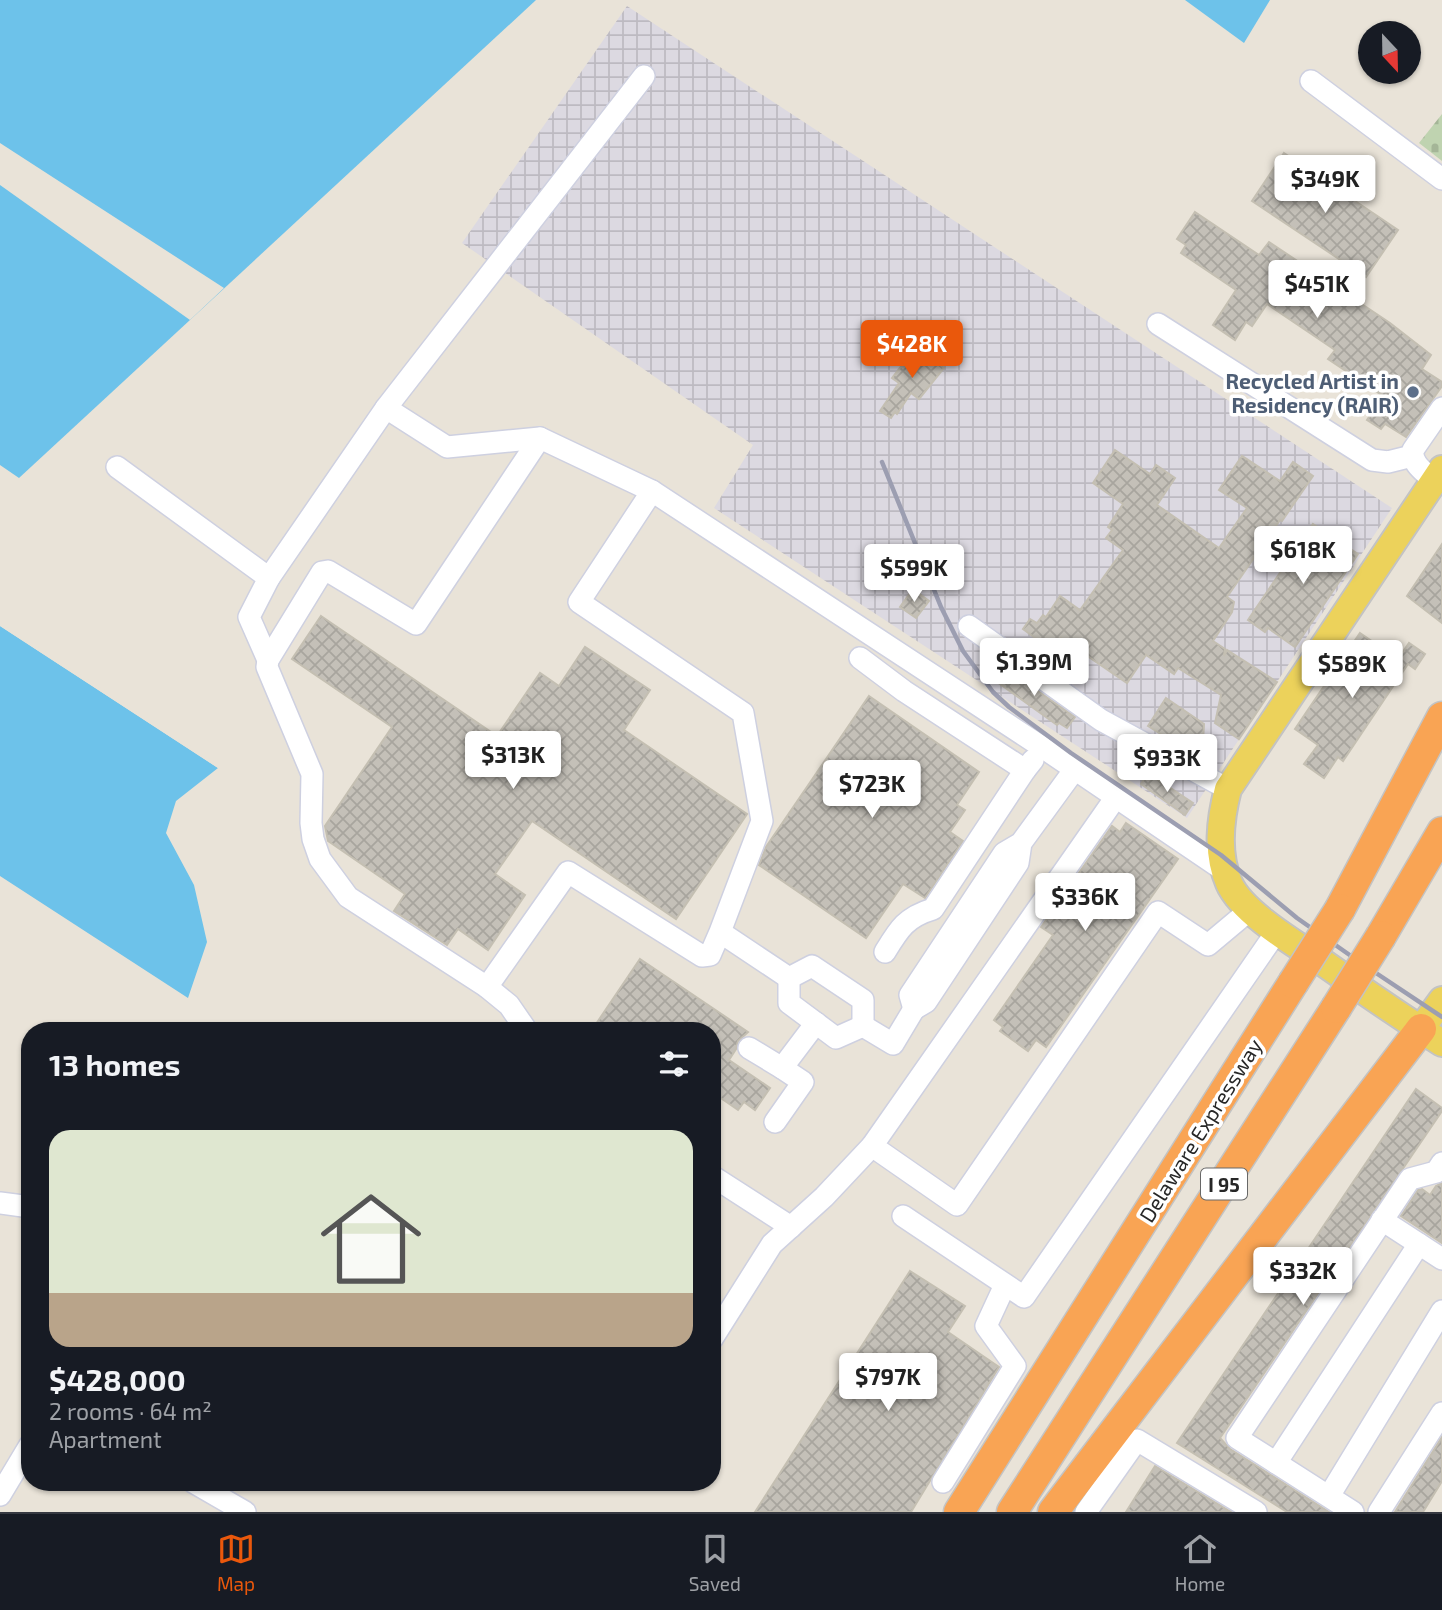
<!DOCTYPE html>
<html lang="en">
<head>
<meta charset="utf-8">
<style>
  :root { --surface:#171b24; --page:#242831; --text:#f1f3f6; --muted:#9ea1a6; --line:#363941; --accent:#ea580c }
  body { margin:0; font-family:"Exo 2",sans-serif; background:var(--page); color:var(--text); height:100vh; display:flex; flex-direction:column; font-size:26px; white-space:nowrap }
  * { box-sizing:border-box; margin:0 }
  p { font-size:23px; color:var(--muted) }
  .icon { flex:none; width:38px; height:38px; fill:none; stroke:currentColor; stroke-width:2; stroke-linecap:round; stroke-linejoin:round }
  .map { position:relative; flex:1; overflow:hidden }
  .side { position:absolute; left:21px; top:1022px; width:700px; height:469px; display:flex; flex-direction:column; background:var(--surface); border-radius:28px; box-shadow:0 2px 5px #0004 }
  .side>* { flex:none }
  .needle { width:46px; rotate:158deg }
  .buttons { position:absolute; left:1358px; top:21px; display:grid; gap:14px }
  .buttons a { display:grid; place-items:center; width:63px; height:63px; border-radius:50%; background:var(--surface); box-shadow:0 2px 5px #0004; font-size:35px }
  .price { position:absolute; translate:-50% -60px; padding:0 16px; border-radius:7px; background:#fff; color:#222; font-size:23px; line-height:46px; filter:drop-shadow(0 2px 4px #0008) }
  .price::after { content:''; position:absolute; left:50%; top:42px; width:21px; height:16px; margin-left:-10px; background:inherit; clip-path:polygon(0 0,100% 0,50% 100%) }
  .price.active { background:var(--accent); color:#fff }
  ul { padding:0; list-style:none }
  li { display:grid; align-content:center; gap:14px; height:371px; padding:0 28px }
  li+li { border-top:2px solid var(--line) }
  li span { display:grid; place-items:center; height:217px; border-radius:21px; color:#555 }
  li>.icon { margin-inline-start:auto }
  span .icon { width:126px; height:126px; fill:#fffc; stroke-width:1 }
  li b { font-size:30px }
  h2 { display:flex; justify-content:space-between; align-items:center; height:84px; padding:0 28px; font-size:30px }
  .tabs { display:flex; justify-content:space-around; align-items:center; height:98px; border-top:2px solid var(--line); background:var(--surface); font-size:19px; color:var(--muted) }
  .tabs a { display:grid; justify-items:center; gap:4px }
  .tabs .active { color:var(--accent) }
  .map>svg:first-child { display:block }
</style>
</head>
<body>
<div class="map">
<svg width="1442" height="1512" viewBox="0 0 1442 1512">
  <defs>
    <pattern id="industrial-grid" width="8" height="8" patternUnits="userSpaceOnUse" patternTransform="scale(1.75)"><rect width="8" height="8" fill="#dcd9e1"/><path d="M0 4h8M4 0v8" fill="none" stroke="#bdbac1"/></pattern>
    <pattern id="cemetery-stones" width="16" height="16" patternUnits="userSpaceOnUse" patternTransform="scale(1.75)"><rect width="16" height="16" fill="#bfd3b0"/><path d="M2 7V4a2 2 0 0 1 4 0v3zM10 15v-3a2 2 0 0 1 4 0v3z" fill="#a4b597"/></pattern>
    <pattern id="building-cross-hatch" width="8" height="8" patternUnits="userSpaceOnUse" patternTransform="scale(1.75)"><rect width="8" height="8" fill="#c4c0b8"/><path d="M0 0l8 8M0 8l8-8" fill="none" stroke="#a8a59e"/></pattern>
  </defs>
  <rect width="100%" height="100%" fill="#e9e3d8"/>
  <polygon fill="url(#industrial-grid)" points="627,6 1392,508 1187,818 714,508 753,445 462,243"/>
  <polygon fill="url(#cemetery-stones)" points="1442,114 1442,161 1419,143"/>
  <g fill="#6dc2ea">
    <polygon points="0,0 536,0 19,478 0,465"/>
    <polygon points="1185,0 1270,0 1244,43"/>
    <polygon points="0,626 218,768 176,801 166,833 194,885 207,942 188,998 0,876"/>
  </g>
  <g fill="#e9e3d8">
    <polygon points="0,143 224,288 190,320 0,185"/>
    <polygon points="0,622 218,764 218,768 0,626"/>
  </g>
  <g fill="url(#building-cross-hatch)" stroke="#c4bfb2" stroke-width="2">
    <polygon points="1284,153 1398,230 1366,277 1252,201"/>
    <polygon points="1195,212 1259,255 1269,242 1390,323 1431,355 1422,369 1442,382 1442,386 1406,437 1385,424 1381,429 1367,420 1383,396 1328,359 1335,350 1267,304 1252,326 1246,322 1235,340 1213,325 1236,290 1181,253 1186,245 1177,239"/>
    <polygon points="917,346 944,368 919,399 911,393 897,414 895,412 891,418 880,411 899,383 892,378"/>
    <polygon points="1115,450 1150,474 1156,465 1175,478 1157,505 1219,548 1247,508 1219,490 1242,456 1280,481 1293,462 1313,476 1282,521 1280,520 1227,597 1234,602 1232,612 1213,641 1225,649 1224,656 1227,650 1277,682 1239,739 1215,723 1221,695 1178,668 1174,674 1146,655 1127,683 1061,638 1053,651 1023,629 1030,619 1037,623 1043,615 1046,617 1060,596 1080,610 1123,550 1106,538 1112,530 1108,527 1123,504 1093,483"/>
    <polygon points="1313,524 1358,554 1295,647 1268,628 1265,632 1248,620"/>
    <polygon points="1442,544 1442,623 1407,596"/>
    <polygon points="913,589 929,601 916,618 900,607"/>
    <polygon points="321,616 497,736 540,673 559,686 585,647 650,690 624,730 747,814 676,919 532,821 495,874 525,895 488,950 458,929 447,945 394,911 405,894 328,841 325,826 392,727 292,659"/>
    <polygon points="1360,633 1398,659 1409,643 1425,654 1415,669 1408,664 1343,761 1338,757 1324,778 1304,764 1318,745 1295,729"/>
    <polygon points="1002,666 1075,717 1067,728 1059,723 1057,725 993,679"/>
    <polygon points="869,696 979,772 957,805 965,810 950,832 963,841 925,898 903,884 866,938 759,865 766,847"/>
    <polygon points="1166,698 1204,724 1202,760 1148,726"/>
    <polygon points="1148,773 1193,803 1185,815 1141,784"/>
    <polygon points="1126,823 1178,859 1046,1047 1036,1040 1028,1051 1000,1031 1003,1027 994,1020 1053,935 1041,927 1112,826 1120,832"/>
    <polygon points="640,959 748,1032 738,1041 736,1049 729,1060 770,1088 755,1110 744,1102 738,1110 712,1092 712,1031 605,1031 596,1024"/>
    <polygon points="1416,1089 1442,1108 1442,1111 1220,1438 1230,1449 1329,1512 1287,1512 1177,1443"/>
    <polygon points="1442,1183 1442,1243 1401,1216 1418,1190 1422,1189 1430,1195 1436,1186"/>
    <polygon points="910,1271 965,1306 948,1332 999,1367 911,1512 755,1512"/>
    <polygon points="1442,1437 1442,1481 1423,1512 1395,1512"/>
    <polygon points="1155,1466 1231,1512 1126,1512"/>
  </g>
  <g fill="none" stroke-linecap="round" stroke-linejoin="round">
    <defs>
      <g id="minor">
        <polyline points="1311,81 1442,179"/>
        <polyline points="1158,324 1372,460 1388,462 1412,456"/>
        <polyline points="540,438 447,447 386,408 644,76"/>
        <polyline points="117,467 269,578 386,408"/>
        <path d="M 1434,481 C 1425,472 1411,464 1413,450 L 1442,408"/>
        <polyline points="652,491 1048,751 1225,871"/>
        <polyline points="969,626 1101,720 1228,789"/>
        <polyline points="860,658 904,691 1025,770 1033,760"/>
        <polyline points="268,660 249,617 269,578"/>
        <polyline points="1116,797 872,1146 957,1205 1158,912 1208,945 1251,909"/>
        <polyline points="1021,843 1018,863 926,1002 914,1009 910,995 1004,853 1021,843 1075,769"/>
        <polyline points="720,932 762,821 743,713 579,602 652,491 540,438 416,624 328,571 322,572 268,660 267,667 312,774 311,823 313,839 320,859 348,897 487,987 568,872 702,956 710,955 720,932 789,978"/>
        <path d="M 885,952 C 899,929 906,917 933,909 L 1025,770"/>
        <polyline points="789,978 789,1003 836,1038 863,1026"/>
        <polyline points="789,978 812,966 863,1000 863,1026"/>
        <polyline points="487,987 509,1005 527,1031"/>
        <polyline points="863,1026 893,1044 914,1009"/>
        <polyline points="749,1048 782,1068"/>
        <polyline points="775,1122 803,1082 782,1068 816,1023"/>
        <polyline points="712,1176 791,1227"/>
        <polyline points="0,1203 23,1206 30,1204"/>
        <polyline points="903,1216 1024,1297 1277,931"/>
        <polyline points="1382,1220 1442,1259"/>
        <polyline points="712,1339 772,1244 824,1197 872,1146"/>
        <polyline points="1276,1463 1419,1244"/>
        <polyline points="193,1482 245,1512"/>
        <polyline points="943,1482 1015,1366 986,1326 1005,1285"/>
        <polyline points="0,1495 30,1445"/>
        <polyline points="1329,1496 1442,1311"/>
        <polyline points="1086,1512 1137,1440 1256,1512"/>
        <polyline points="1353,1512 1237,1438 1410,1179 1436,1172 1442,1163"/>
        <polyline points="1379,1512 1442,1413"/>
      </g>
      <g id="major">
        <path d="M 1442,469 L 1228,789 C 1220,820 1216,853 1229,883 C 1241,911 1292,942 1318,959 C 1359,988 1400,1016 1442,1043"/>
        <polyline points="1421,1029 1442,1000"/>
      </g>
      <g id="highway">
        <polyline points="1340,909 1442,717"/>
        <polyline points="1381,936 1442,832"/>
        <polyline points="959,1512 1293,983"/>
        <polyline points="1012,1512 1336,1008"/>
        <polyline points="1053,1512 1421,1029"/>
      </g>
    </defs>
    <use href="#minor" stroke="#ced0e0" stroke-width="24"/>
    <use href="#major" stroke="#c3c3c3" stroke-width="30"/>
    <use href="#highway" stroke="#c3c3c3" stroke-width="33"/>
    <use href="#minor" stroke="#fff" stroke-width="21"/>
    <use href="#major" stroke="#ecd25b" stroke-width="26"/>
    <use href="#highway" stroke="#f9a454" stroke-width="30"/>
    <polyline stroke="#9c9eb1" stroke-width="4.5" points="882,462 941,607 963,651 993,692 1009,707 1071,753 1221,855 1297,918 1361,963 1442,1017"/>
    <defs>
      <g id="highway-bridge">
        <polyline points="1293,983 1340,909"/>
        <polyline points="1336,1008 1381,936"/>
      </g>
    </defs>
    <use href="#highway-bridge" stroke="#c3c3c3" stroke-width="33" stroke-linecap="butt"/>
    <use href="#highway-bridge" stroke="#f9a454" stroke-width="30"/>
  </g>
  <circle fill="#5c6f8a" stroke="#fff" stroke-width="2.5" cx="1413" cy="392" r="7"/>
  <g text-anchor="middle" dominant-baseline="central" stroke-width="7" stroke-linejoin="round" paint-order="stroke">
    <rect fill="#fff" stroke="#686868" stroke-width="2" x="1201" y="1168.5" width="46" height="31" rx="5"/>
    <g font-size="19" font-weight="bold" fill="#272727">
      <text x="1224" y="1184">I 95</text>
    </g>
    <g font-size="21" font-weight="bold" fill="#4e5e75" stroke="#fff" text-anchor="end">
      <text x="1399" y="380">Recycled Artist in<tspan x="1399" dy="24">Residency (RAIR)</tspan></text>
    </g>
    <g font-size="21" fill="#272727" stroke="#fff">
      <text transform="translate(1200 1130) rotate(-58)">Delaware Expressway</text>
    </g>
  </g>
</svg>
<div class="buttons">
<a><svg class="needle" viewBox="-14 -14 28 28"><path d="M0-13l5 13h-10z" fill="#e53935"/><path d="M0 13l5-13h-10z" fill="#9ea1a6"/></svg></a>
</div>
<b class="price" style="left:1325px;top:215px">$349K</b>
<b class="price" style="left:1317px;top:320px">$451K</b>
<b class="price active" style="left:912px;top:380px">$428K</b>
<b class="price" style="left:1303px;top:586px">$618K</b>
<b class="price" style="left:914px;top:604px">$599K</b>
<b class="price" style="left:1034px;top:698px">$1.39M</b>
<b class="price" style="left:1352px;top:700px">$589K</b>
<b class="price" style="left:513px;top:791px">$313K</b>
<b class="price" style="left:1167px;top:794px">$933K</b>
<b class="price" style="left:872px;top:820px">$723K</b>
<b class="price" style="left:1085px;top:933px">$336K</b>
<b class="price" style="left:1303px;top:1307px">$332K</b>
<b class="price" style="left:888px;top:1413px">$797K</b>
<section class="side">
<h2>13 homes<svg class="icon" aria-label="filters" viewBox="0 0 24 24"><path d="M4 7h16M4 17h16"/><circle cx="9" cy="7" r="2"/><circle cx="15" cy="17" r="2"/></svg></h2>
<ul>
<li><span style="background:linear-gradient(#dfe7d0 75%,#b9a48a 0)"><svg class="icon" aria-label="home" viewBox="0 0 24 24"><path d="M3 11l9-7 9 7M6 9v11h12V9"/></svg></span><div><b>$428,000</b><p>2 rooms · 64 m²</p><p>Apartment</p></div></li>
</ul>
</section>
</div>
<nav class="tabs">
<a class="active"><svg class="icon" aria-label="map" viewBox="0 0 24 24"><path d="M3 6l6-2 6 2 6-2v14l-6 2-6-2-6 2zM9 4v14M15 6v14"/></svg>Map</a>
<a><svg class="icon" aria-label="saved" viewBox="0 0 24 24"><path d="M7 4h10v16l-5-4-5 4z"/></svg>Saved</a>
<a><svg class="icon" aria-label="home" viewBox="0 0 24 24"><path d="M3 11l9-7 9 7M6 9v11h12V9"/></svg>Home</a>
</nav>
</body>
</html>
